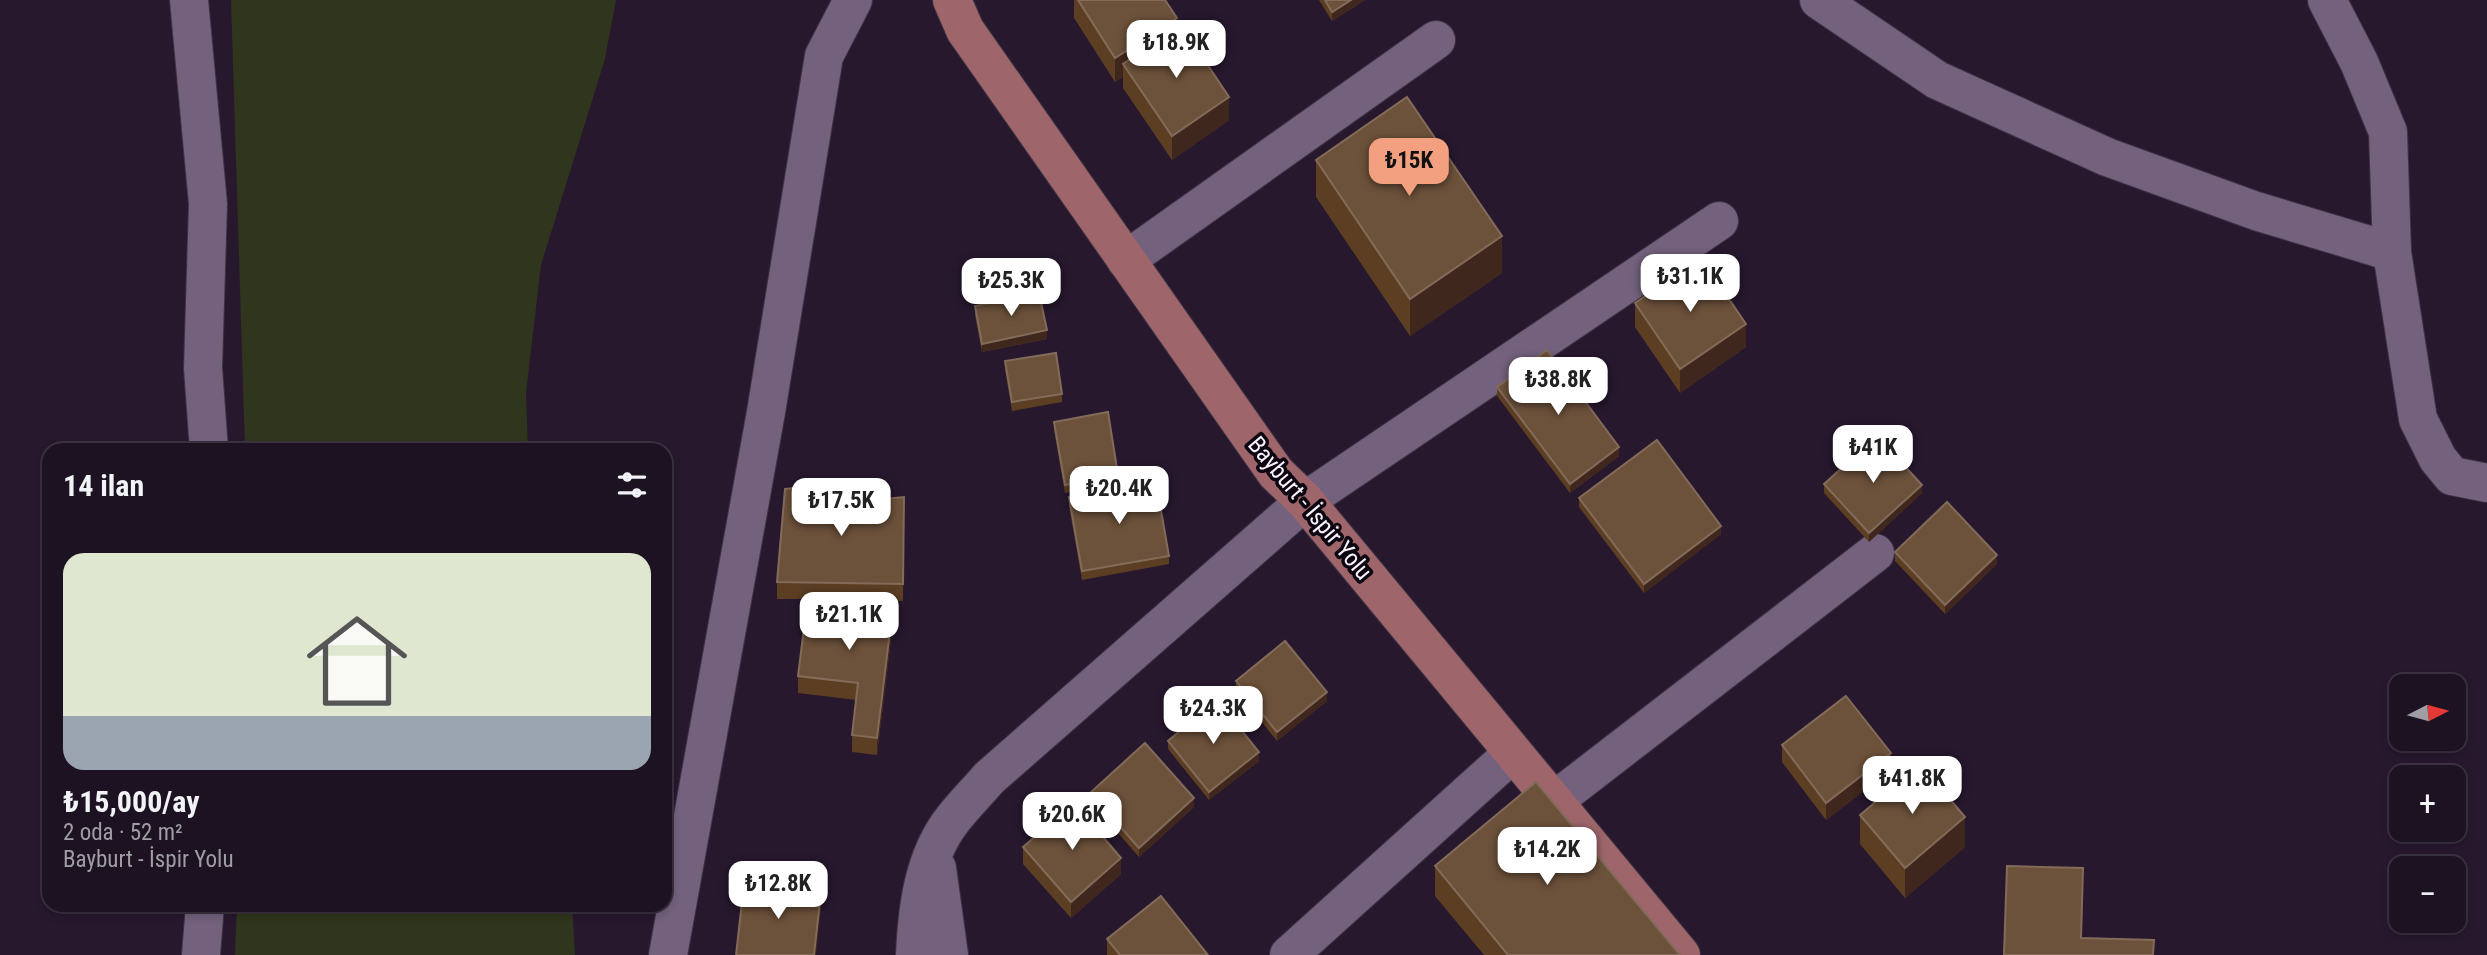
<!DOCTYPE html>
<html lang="tr">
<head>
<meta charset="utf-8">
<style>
  :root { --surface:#1d1222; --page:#251b2a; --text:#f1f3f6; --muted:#a09ea5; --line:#3b3240; --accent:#f2a080 }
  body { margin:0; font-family:"Roboto Condensed",sans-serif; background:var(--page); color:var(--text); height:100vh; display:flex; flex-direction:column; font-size:26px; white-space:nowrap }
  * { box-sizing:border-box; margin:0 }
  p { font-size:23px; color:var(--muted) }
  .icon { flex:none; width:38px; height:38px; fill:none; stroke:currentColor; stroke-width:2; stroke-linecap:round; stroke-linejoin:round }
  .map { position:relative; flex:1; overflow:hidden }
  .side { position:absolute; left:42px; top:443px; width:630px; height:469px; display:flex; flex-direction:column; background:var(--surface); border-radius:21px; box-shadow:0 4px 10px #0003,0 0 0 2px var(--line) }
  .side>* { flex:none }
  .needle { width:46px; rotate:84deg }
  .buttons { position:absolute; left:2389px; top:674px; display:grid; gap:14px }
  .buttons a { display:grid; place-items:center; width:77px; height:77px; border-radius:14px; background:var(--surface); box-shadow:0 4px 10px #0003,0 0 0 2px var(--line); font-size:35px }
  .price { position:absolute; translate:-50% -60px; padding:0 16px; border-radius:14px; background:#fff; color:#222; font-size:23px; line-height:46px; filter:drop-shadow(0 2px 4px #0008) }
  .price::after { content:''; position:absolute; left:50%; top:42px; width:21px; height:16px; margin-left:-10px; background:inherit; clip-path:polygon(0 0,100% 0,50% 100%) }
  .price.active { background:var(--accent); color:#111 }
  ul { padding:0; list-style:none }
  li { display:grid; align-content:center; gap:14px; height:371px; padding:0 21px }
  li span { display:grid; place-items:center; height:217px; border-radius:21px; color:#555 }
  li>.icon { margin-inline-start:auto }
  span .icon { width:126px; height:126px; fill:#fffc; stroke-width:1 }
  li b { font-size:30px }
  h2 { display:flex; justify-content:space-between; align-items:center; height:84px; padding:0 21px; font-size:30px }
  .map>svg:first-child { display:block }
</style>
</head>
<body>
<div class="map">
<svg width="2487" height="955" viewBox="0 0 2487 955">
  <rect width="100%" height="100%" fill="#27182e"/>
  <g fill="#30351d">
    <polygon points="231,0 616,0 605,59 541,265 526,393 528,450 245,450"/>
    <polygon points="237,905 572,905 575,955 235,955"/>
  </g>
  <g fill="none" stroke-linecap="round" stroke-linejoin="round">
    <defs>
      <g id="street">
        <polyline points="189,0 208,204 203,368 209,450"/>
        <polyline points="1819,0 1937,80 2107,157 2256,211 2392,252"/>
        <polyline points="2327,0 2359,62 2388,132 2392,252 2418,419 2438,459 2452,476 2487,483"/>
        <polyline points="1126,260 1436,40"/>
        <polyline points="1554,801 1875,553"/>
        <polyline points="937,868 949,955"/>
        <polyline points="201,955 205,905"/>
        <path d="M 915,955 C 917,909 923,857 953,819 C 964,805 977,792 989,778 L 1305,501 L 1719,221"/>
        <polyline points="1289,955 1513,753"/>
      </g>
      <polyline id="secondary" points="668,955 766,412 824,56 853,0"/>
      <polyline id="primary" points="952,0 965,30 1276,473 1305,501 1681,955"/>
    </defs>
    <use href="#street" stroke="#3e3344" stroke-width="40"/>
    <use href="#secondary" stroke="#3e3344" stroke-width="40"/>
    <use href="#primary" stroke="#3e3344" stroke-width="40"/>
    <use href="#street" stroke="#73617d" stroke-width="38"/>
    <use href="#secondary" stroke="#73617d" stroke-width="38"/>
    <use href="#primary" stroke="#9e666b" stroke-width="38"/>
  </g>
  <g fill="#5c3e23">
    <polygon points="1074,0 1165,0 1177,27 1229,120 1172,160 1123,88 1123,77 1115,82 1074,18"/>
    <polygon points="1319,0 1365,0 1332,21"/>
    <polygon points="1316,160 1502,273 1410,336 1316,197"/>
    <polygon points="1635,303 1746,347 1680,393 1635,327"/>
    <polygon points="975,306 1047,339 982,352 975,315"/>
    <polygon points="1005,361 1062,394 1062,402 1012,411 1005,370"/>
    <polygon points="1497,387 1619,456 1570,493 1497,396"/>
    <polygon points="1054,422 1118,475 1118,484 1065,493 1054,430"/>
    <polygon points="1824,484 1922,493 1869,542 1824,493"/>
    <polygon points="904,497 903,601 842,600 893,623 877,755 852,752 852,735 856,700 798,693 798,676 807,599 777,599 777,582"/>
    <polygon points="1069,497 1169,556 1169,564 1082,580 1069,506"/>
    <polygon points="1579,498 1721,534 1644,593 1579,507"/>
    <polygon points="1895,552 1997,564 1945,614 1895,561"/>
    <polygon points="1236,681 1327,701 1277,741 1236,690"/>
    <polygon points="1168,741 1259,761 1209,800 1168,749"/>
    <polygon points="1782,745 1891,770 1826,820 1782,762"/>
    <polygon points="1090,793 1194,807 1139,857 1090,801"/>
    <polygon points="1860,815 1965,847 1905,898 1860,844"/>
    <polygon points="1023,847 1121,874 1071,918 1023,864"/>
    <polygon points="1435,866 1680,955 1484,955 1435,896"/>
    <polygon points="1107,939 1208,955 1107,955"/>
  </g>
  <g fill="#40271e">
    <polygon points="1351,0 1365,0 1332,21 1332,12"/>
    <polygon points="1177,18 1177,42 1123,64 1123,77 1115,82 1115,58"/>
    <polygon points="1229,97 1229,120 1172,160 1172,136"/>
    <polygon points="1502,236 1502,273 1410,336 1410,299"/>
    <polygon points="1746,324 1746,347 1680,393 1680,369"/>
    <polygon points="1047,330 1047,339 982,352 982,344"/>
    <polygon points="1619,447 1619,456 1570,493 1570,484"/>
    <polygon points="1922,485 1922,493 1869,542 1869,533"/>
    <polygon points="1721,526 1721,534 1644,593 1644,584"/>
    <polygon points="1997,555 1997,564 1945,614 1945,605"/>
    <polygon points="893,606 893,623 877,755 877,738"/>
    <polygon points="1327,692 1327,701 1277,741 1277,732"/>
    <polygon points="1259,752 1259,761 1209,800 1209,792"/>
    <polygon points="1891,753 1891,770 1826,820 1826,803"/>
    <polygon points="1194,798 1194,807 1139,857 1139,848"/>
    <polygon points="1965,817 1965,847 1905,898 1905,868"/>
    <polygon points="1121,858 1121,874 1071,918 1071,902"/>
    <polygon points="2083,868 2083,905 2081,955"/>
    <polygon points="821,892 821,909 816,955 814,955"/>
  </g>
  <g fill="#6d523b" stroke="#836b5a" stroke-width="2">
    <polygon points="1078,0 1165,0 1177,18 1115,58"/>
    <polygon points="1325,0 1351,0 1332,12"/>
    <polygon points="1181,25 1229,97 1172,136 1123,64"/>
    <polygon points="1407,97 1502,236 1410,299 1316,160"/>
    <polygon points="1701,258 1746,324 1680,369 1635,303"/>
    <polygon points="1039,293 1047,330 982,344 975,306"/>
    <polygon points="1547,350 1619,447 1570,484 1497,387"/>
    <polygon points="1056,353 1062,394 1012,402 1005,361"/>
    <polygon points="1108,412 1118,475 1065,485 1054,422"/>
    <polygon points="1877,436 1922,485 1869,533 1824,484"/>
    <polygon points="1657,440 1721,526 1644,584 1579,498"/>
    <polygon points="1156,482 1169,556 1082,571 1069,497"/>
    <polygon points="850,483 852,502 904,497 903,584 777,582 785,489"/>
    <polygon points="1947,502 1997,555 1945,605 1895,552"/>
    <polygon points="808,596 893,606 877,738 852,735 858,683 798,676"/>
    <polygon points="1285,641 1327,692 1277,732 1236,681"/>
    <polygon points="1846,696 1891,753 1826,803 1782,745"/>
    <polygon points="1217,700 1259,752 1209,792 1168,741"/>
    <polygon points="1145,743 1194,798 1139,848 1090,793"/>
    <polygon points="1920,764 1965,817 1905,868 1860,815"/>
    <polygon points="1536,782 1680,955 1508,955 1435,866"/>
    <polygon points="1074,803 1121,858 1071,902 1023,847"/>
    <polygon points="2007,866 2083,868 2081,938 2154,940 2153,955 2004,955"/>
    <polygon points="744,884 821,892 814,955 736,955"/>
    <polygon points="1161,896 1208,955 1120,955 1107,939"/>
  </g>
  <g text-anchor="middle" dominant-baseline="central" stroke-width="7" stroke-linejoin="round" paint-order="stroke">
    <g font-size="24" fill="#f9f1fe" stroke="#0c0610">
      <text transform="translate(1310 508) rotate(50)">Bayburt - İspir Yolu</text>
    </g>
  </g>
</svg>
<div class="buttons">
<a><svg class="needle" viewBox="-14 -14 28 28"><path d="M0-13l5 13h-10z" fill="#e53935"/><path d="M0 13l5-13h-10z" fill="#a09ea5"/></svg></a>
<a>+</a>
<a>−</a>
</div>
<b class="price" style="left:1176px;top:80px">₺18.9K</b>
<b class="price active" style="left:1409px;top:198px">₺15K</b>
<b class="price" style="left:1690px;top:314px">₺31.1K</b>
<b class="price" style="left:1011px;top:318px">₺25.3K</b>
<b class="price" style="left:1558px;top:417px">₺38.8K</b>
<b class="price" style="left:1873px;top:485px">₺41K</b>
<b class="price" style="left:1119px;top:526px">₺20.4K</b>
<b class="price" style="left:841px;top:538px">₺17.5K</b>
<b class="price" style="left:849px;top:652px">₺21.1K</b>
<b class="price" style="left:1213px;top:746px">₺24.3K</b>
<b class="price" style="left:1912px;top:816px">₺41.8K</b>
<b class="price" style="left:1072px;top:852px">₺20.6K</b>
<b class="price" style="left:1547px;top:887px">₺14.2K</b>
<b class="price" style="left:778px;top:921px">₺12.8K</b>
<section class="side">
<h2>14 ilan<svg class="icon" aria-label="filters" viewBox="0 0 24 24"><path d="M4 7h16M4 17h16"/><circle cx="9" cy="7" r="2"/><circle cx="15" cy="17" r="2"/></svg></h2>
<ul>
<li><span style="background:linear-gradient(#dfe7d0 75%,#9aa5b1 0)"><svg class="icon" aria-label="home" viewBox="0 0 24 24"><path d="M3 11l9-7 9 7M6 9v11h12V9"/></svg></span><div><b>₺15,000/ay</b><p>2 oda · 52 m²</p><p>Bayburt - İspir Yolu</p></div></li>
</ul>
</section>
</div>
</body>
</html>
